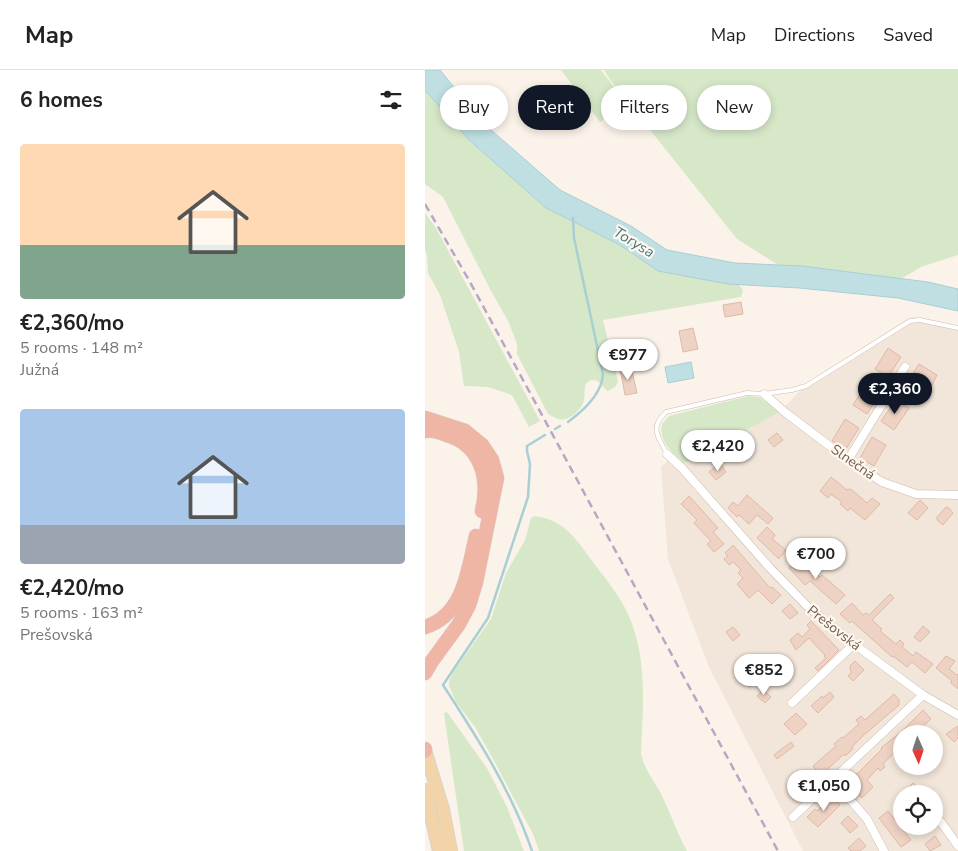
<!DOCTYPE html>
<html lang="en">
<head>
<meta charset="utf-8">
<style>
  :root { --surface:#fff; --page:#f6f6f6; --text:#222; --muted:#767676; --line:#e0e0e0; --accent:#111827 }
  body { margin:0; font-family:"Nunito Sans",sans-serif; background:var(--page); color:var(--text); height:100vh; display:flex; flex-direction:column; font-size:19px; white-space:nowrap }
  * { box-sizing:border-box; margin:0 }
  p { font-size:16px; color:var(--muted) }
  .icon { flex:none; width:28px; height:28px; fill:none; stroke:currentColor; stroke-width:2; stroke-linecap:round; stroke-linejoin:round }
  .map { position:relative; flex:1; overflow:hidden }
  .drawer { display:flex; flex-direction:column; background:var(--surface); width:425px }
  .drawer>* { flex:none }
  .banner { position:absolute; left:15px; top:15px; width:442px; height:45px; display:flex; gap:10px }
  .needle { width:32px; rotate:177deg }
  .tools { position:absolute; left:468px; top:655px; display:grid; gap:10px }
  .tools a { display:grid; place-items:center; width:50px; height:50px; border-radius:50%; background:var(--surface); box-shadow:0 2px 8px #0003; font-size:25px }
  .price { position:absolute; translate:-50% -42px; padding:0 11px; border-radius:18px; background:#fff; color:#222; font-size:16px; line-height:32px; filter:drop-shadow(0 1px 2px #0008) }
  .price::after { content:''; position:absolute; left:50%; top:30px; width:15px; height:11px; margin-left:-8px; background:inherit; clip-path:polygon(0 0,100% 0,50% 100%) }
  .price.current { background:var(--accent); color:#fff }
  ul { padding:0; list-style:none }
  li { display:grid; align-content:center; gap:10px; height:265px; padding:0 20px }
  li span { display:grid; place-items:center; height:155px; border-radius:5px; color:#555 }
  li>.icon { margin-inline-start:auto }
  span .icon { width:90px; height:90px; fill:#fffc; stroke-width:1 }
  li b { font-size:21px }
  h2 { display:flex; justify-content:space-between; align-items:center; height:60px; padding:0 20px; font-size:21px }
  .tag { padding:0 18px; border-radius:22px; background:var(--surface); box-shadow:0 2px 8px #0003; font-size:18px; line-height:45px }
  .tag.current { background:var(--accent); color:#fff }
  header { display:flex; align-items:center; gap:30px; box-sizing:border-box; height:70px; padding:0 25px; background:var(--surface); border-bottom:1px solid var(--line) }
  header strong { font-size:24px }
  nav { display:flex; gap:28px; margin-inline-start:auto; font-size:18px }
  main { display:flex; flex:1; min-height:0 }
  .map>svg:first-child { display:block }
</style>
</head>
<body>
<header>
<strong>Map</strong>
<nav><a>Map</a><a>Directions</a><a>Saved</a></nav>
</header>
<main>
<section class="drawer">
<h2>6 homes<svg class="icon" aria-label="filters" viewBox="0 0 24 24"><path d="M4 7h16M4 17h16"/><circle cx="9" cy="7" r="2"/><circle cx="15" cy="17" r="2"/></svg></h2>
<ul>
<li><span style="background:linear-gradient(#ffd9b3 65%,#7fa58c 0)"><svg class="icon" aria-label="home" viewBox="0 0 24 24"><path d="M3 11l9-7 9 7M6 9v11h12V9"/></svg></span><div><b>€2,360/mo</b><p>5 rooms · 148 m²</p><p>Južná</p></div></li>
<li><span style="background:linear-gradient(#a9c7e8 75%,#9aa5b1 0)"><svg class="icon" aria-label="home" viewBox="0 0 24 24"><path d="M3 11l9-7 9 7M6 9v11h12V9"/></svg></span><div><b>€2,420/mo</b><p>5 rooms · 163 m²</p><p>Prešovská</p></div></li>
</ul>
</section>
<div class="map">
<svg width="533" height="781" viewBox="0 0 533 781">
  <rect width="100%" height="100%" fill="#fbf3ea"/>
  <path fill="#f2e5d9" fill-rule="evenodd" d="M 488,247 L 533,256 L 533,781 L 378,781 L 284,597 L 243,489 L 236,397 L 249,385 L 260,394 L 355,342 L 384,311 L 482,249 ZM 476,664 L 509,664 L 509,696 L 476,696 ZM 476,724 L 509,724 L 509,756 L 476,756 Z"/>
  <g fill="#d7e8c9">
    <polygon points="136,0 176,0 201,33 175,52"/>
    <polygon points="179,0 533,0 533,185 496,197 474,210 451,205 377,196 353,195 312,169 186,11"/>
    <path d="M 0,20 L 42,68 L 121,138 L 195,175 L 233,201 L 303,214 L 314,215 L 318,220 L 316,227 L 178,250 L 193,311 L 191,316 L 183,321 C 177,318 175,309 167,310 C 165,310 162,312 161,314 C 158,319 161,328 158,333 C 157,337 153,340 151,343 C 140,352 134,351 123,344 L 92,284 L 92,274 L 84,253 L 65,219 L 18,127 L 0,114 Z"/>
    <polygon points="0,143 11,158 115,351 104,357 87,325 63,317 39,316 34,282 15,225 3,203 2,185 0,181"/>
    <path d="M 323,326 L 334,327 L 355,342 L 259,394 C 248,384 233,371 237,354 L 244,346 Z"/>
    <path d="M 110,446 C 138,450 149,466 165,488 C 178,506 194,524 203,544 C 223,588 218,637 216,683 C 219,700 230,711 237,726 C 246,744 252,763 262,781 L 114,781 L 108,764 L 68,689 L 50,657 L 31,632 L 24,616 L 24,611 L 29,601 L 66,549 L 81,503 L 100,470 L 106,448 Z"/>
    <polygon points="22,642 62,698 82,737 99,781 39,781 19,644 19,643"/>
  </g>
  <g fill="#bfdfe3" stroke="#a7cfd4">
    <polygon points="0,0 15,0 58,53 135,120 206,156 242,180 310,193 377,196 503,212 533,219 533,241 473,228 374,218 303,214 233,201 195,175 121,138 42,68 0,20"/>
    <polygon points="266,292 269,308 243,313 240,297"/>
  </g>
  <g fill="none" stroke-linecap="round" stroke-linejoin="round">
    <g stroke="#a7cfd4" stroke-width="2.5">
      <path d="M 143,352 C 158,341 177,324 178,304 L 149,168 L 148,148"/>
      <polyline points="130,359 135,356"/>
      <path d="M 107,781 C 87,722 52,667 18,615 L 63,548 L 103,427 L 105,394 L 102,381 L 102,376 L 120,365"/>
    </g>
  </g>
  <g fill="#eed3c4" stroke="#dfb9a5">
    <polygon points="316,232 318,244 300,247 298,235"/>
    <polygon points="268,258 273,279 258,282 254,261"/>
    <polygon points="463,278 476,287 463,307 450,299"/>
    <polygon points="494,294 512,305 504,321 502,320 501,322 483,311"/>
    <polygon points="206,296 212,323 200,325 195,298"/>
    <polygon points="442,313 456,322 442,344 428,335"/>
    <polygon points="471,330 484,338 469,360 456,351"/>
    <polygon points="420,349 434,358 421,379 407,371"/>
    <polygon points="352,363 358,370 349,377 343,370"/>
    <polygon points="447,367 461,375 449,396 435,388"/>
    <polygon points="295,393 301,402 291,410 284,402"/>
    <polygon points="406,407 422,420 424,419 427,420 442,433 447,428 455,434 440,450 425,438 423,441 415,434 417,432 406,424 403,428 395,421"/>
    <polygon points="322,425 348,448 343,454 332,445 324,454 314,445 312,447 303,438 308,432 313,436"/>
    <polygon points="264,426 293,458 288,462 299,474 289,482 282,474 286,471 269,453 272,450 256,434"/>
    <polygon points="495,430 503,438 492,450 483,443"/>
    <polygon points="521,437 524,438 528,443 518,455 512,450 512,447"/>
    <polygon points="342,457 350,465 347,469 361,480 354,489 332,468"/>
    <polygon points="308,475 345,518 347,517 356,525 347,534 333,520 324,528 312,514 318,508 313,503 316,500 308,492 304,495 299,489 303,486 300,483"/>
    <polygon points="373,487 395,507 397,505 420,525 411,534 385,511 380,515 364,498"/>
    <polygon points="465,524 469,528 447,550 457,559 455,561 471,574 475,570 479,574 477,577 488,586 491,582 508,594 500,603 487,592 482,597 468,586 467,587 427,551 425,553 415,544 427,533 438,545 441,543 444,545"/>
    <polygon points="365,534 373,543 365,549 357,541"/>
    <polygon points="386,551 414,580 393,601 390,598 401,588 399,586 400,585 384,568 371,580 365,570 373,563 377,567 385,559 382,555"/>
    <polygon points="498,556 505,562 495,572 489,567"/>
    <polygon points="308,557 315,565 308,571 301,562"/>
    <polygon points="338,584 344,589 340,593 345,599 324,617 315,606"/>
    <polygon points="521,586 530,591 524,599 532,605 533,604 533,619 526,613 527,611 511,598"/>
    <polygon points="430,591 439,600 428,611 423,606 426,603 425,596"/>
    <polygon points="338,620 346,627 340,633 332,626"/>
    <polygon points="405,622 409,627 393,643 386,636 397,626 398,628"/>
    <polygon points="469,624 474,630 474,635 439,665 427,677 428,679 420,686 419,684 392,709 395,712 387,718 379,710 391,700 388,696 411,676 409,674 417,667 418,668 434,654 431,650 436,646 440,650"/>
    <polygon points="498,640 506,649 490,664 476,664 476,676 458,694 460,697 455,701 453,698 442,710 448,717 437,728 423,713 457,679 456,678 476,662"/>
    <polygon points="371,643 382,654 370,665 359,654"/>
    <polygon points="533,656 533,668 529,672 521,664"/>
    <polygon points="366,672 369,676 352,689 349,685"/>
    <polygon points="488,713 494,718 497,716 503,724 484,724 486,723 482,719"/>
    <polygon points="407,727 415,735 393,757 382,747 390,739 392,741"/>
    <polygon points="463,741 486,770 476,777 454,748"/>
    <polygon points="423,746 433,756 425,763 416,753"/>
    <polygon points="510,766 516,775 505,781 500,774"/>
    <polygon points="434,768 441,776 435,781 426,781 423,778"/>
  </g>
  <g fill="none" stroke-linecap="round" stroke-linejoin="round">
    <defs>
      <path id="lane" d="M 242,384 C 233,366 224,358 241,342 L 322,323 L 339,324 L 367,320 L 381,316 L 485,251 L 495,250 L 533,258"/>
      <g id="street">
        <polyline points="339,324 361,343 423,390 457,412 491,424 533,425"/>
        <polyline points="242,384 257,398 344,497 382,536 429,574 498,625 533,645"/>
        <polyline points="423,390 480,297"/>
        <polyline points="367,633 429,574"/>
        <polyline points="408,710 442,749 459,781"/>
        <polyline points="368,747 498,625"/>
        <polyline points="516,752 533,776"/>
      </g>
      <g id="primary">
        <polyline points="0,680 18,739 26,781"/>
        <polyline points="0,720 14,781"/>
      </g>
      <g id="highway">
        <polyline points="0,348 40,361 57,375 67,390 72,408 51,512 44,535 34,554 7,591 0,603"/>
        <path d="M 0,361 C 8,359 14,362 22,365 C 56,375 65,409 57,441"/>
        <path d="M 0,557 C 39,545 43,500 51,466"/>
        <polyline points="0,679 0,681"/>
      </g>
    </defs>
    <use href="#lane" stroke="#ccbbb0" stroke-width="5"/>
    <use href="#street" stroke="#ccbbb0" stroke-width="9"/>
    <use href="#primary" stroke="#d8d1ce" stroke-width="14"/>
    <use href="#highway" stroke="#d8d1ce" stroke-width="15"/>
    <use href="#lane" stroke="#fff" stroke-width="4"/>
    <use href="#street" stroke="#fff" stroke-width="8"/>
    <use href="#primary" stroke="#f3d4a8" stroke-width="12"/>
    <use href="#highway" stroke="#efb6a6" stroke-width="14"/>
    <polyline stroke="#b6a8c4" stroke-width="2.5" stroke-dasharray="8 5" stroke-linecap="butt" points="0,134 45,212 353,781"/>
  </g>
  <g text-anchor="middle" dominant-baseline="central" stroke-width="4.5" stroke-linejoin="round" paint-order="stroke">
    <g font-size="14" fill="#735b4f" stroke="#fef8f0">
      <text transform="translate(428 392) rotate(35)">Slnečná</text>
      <text transform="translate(409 558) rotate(38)">Prešovská</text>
    </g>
    <g font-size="15" font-style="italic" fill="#47777e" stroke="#fef8f0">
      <text transform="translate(209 172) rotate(31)">Torysa</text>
    </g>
  </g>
</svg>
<div class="tools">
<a><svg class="needle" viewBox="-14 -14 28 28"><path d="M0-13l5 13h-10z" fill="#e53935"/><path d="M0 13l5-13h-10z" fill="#767676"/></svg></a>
<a><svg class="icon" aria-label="locate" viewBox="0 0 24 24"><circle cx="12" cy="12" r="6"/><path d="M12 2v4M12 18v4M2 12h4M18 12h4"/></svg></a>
</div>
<b class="price" style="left:203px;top:311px">€977</b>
<b class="price current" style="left:470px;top:345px">€2,360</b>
<b class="price" style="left:293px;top:402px">€2,420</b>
<b class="price" style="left:391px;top:510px">€700</b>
<b class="price" style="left:339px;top:626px">€852</b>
<b class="price" style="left:399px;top:742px">€1,050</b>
<div class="banner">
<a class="tag">Buy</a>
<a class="tag current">Rent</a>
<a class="tag">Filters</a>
<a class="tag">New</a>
</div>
</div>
</main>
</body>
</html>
